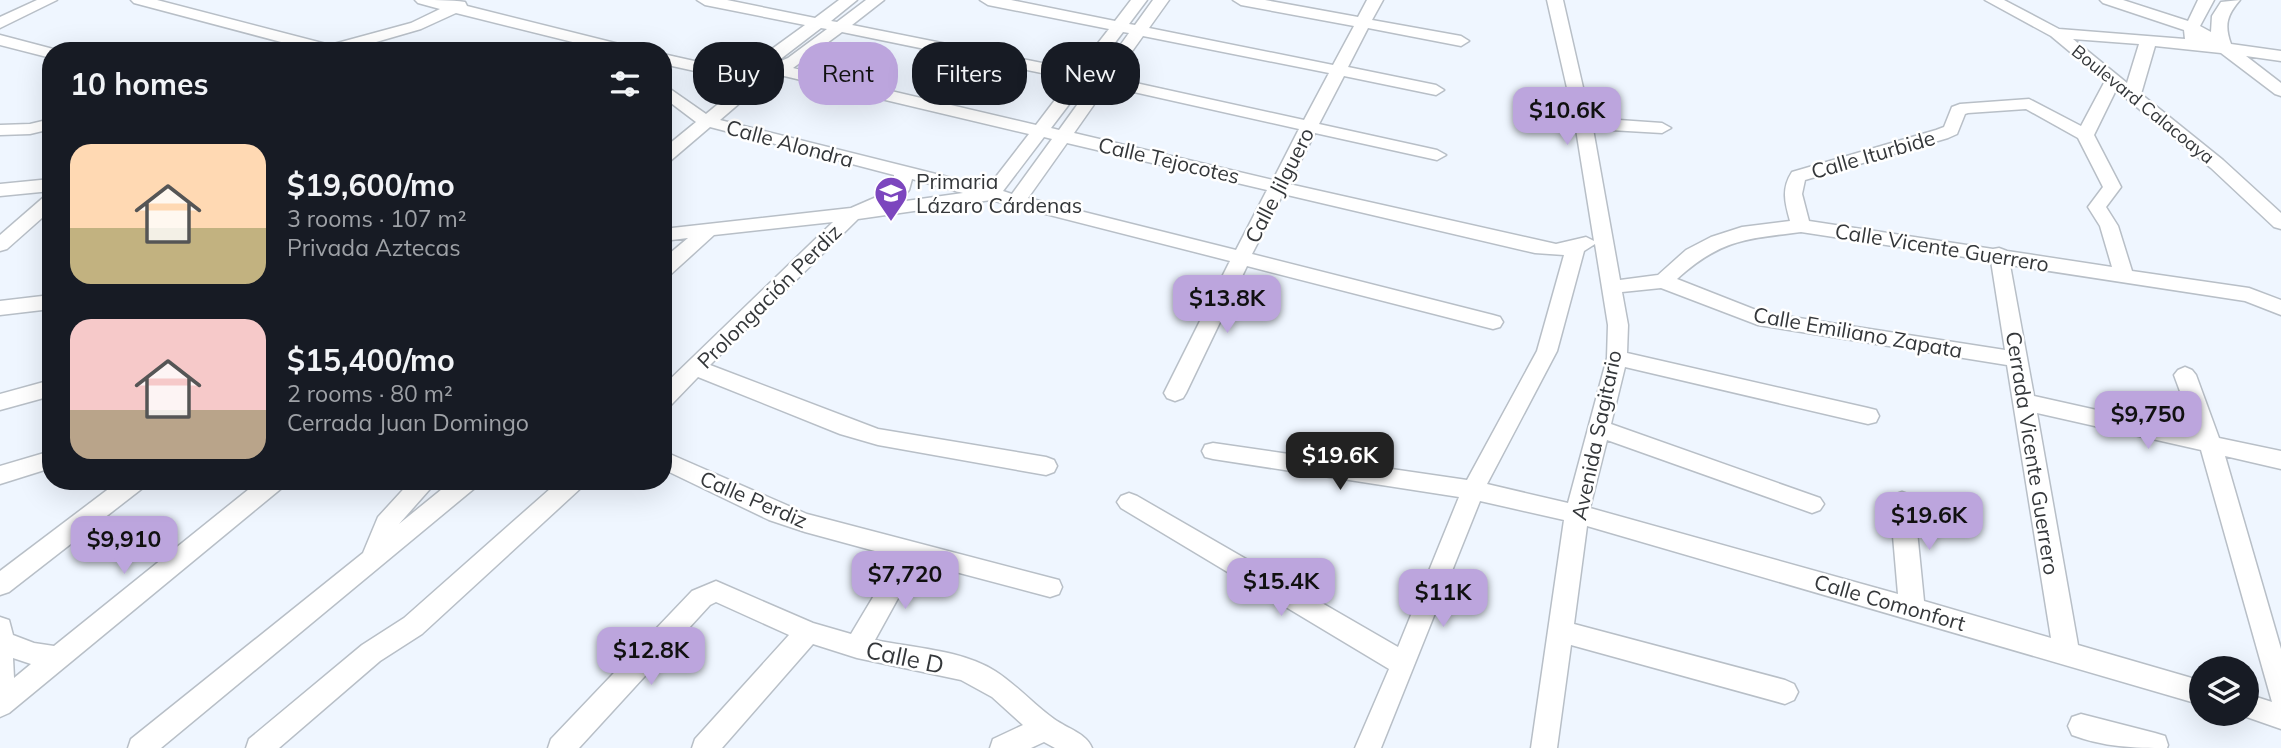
<!DOCTYPE html>
<html lang="en">
<head>
<meta charset="utf-8">
<style>
  :root { --surface:#171b24; --page:#20242c; --text:#f1f3f6; --muted:#9ea1a6; --accent:#bca5dd }
  body { margin:0; font-family:Mulish,sans-serif; background:var(--page); color:var(--text); height:100vh; display:flex; flex-direction:column; font-size:26px; white-space:nowrap }
  * { box-sizing:border-box; margin:0 }
  p { font-size:23px; color:var(--muted) }
  .icon { flex:none; width:38px; height:38px; fill:none; stroke:currentColor; stroke-width:2; stroke-linecap:round; stroke-linejoin:round }
  .map { position:relative; flex:1; overflow:hidden }
  .details { position:absolute; left:42px; top:42px; width:630px; height:448px; display:flex; flex-direction:column; background:var(--surface); border-radius:28px; box-shadow:0 7px 28px #0002 }
  .details>* { flex:none }
  .guide { position:absolute; left:693px; top:42px; width:665px; height:63px; display:flex; gap:14px }
  .buttons { position:absolute; left:2189px; top:656px; display:grid; gap:14px }
  .buttons a { display:grid; place-items:center; width:70px; height:70px; border-radius:50%; background:var(--surface); box-shadow:0 7px 28px #0002; font-size:35px }
  .price { position:absolute; translate:-50% -60px; padding:0 16px; border-radius:14px; background:var(--accent); color:#111; font-size:23px; line-height:46px; filter:drop-shadow(0 2px 4px #0008) }
  .price::after { content:''; position:absolute; left:50%; top:42px; width:21px; height:16px; margin-left:-10px; background:inherit; clip-path:polygon(0 0,100% 0,50% 100%) }
  .price.selected { background:#222; color:#fff }
  ul { padding:0; list-style:none }
  li { display:flex; align-items:center; gap:21px; height:175px; padding:0 28px }
  li span { display:grid; place-items:center; flex:none; width:196px; height:140px; border-radius:21px; color:#555 }
  li>.icon { margin-inline-start:auto }
  span .icon { width:84px; height:84px; fill:#fffc; stroke-width:1 }
  li b { font-size:30px }
  h2 { display:flex; justify-content:space-between; align-items:center; height:84px; padding:0 28px; font-size:30px }
  .pill { padding:0 24px; border-radius:28px; background:var(--surface); box-shadow:0 7px 28px #0002; font-size:24px; line-height:63px }
  .pill.selected { background:var(--accent); color:#111 }
  .map>svg:first-child { display:block }
</style>
</head>
<body>
<div class="map">
<svg width="2281" height="748" viewBox="0 0 2281 748">
  <rect width="100%" height="100%" fill="#eff6ff"/>
  <g fill="none" stroke-linecap="round" stroke-linejoin="round">
    <defs>
      <g id="minor">
        <polygon points="37,0 57,0 0,28 0,17"/>
        <path d="M 131,0 L 157,0 L 330,45 L 411,23 L 440,9 L 418,3 L 415,0 C 430,0 452,0 465,2 L 467,6 L 635,48 L 637,51 L 609,51 L 456,13 L 421,29 L 345,51 L 315,51 L 134,3 Z"/>
        <path d="M 697,0 L 727,0 L 815,18 L 839,0 L 857,0 L 831,21 L 837,22 L 866,0 L 884,0 L 852,25 L 1077,70 L 1109,29 L 988,5 L 980,0 L 1011,0 L 1115,21 L 1131,0 L 1147,0 L 1129,24 L 1135,25 L 1153,0 L 1169,0 L 1149,28 L 1333,65 L 1354,26 L 1241,5 L 1233,0 L 1265,0 L 1358,17 L 1367,0 L 1383,0 L 1372,20 L 1461,36 L 1469,41 L 1461,46 L 1368,28 L 1348,67 L 1436,85 L 1444,90 L 1436,95 L 1344,76 L 1319,124 L 1437,150 L 1446,155 L 1437,160 L 1315,133 L 1289,184 L 1556,244 L 1586,237 L 1594,241 L 1575,123 L 1547,0 L 1563,0 L 1590,118 L 1662,123 L 1671,128 L 1662,133 L 1593,129 L 1620,280 L 1658,275 L 1686,250 L 1711,237 L 1742,227 L 1790,221 C 1785,203 1781,189 1792,172 L 1936,130 L 1944,127 L 1952,107 L 1960,104 L 2029,99 L 2081,126 L 2105,81 L 2051,36 L 1985,0 L 2004,0 L 2059,29 L 2185,39 L 2184,30 L 2103,3 L 2100,0 L 2123,0 L 2188,21 L 2198,0 L 2214,0 L 2200,26 L 2211,32 L 2212,16 L 2221,2 L 2240,0 C 2227,15 2224,25 2231,44 L 2281,51 L 2281,61 L 2246,56 L 2281,83 L 2281,96 L 2275,94 L 2221,53 L 2155,46 L 2141,94 L 2223,160 L 2281,213 L 2281,229 L 2274,227 L 2211,168 L 2116,90 L 2094,135 L 2121,187 L 2106,207 L 2118,226 L 2132,271 L 2249,288 L 2281,300 L 2281,315 L 2245,301 L 2010,265 L 2034,396 L 2195,432 L 2174,375 L 2178,370 L 2185,367 L 2192,370 L 2196,375 L 2219,438 L 2281,451 L 2281,469 L 2225,456 L 2281,649 L 2281,729 L 2238,714 L 2247,714 L 2247,694 L 2272,702 L 2201,450 L 2037,413 L 2078,645 L 2202,681 L 2202,705 L 1587,526 L 1574,624 L 1785,680 L 1794,684 L 1798,692 L 1794,700 L 1785,704 L 1571,645 L 1557,748 L 1531,748 L 1564,520 L 1480,501 L 1381,748 L 1355,748 L 1389,669 L 1121,508 L 1117,502 L 1121,496 L 1129,493 L 1137,496 L 1398,647 L 1459,497 L 1213,459 L 1205,457 L 1202,451 L 1205,445 L 1213,443 L 1467,480 L 1537,351 L 1564,255 L 1535,253 L 1283,194 L 1252,254 L 1493,315 L 1500,317 L 1503,322 L 1500,327 L 1493,329 L 1247,266 L 1186,393 L 1183,398 L 1175,401 L 1167,398 L 1164,393 L 1230,261 L 991,200 L 858,219 L 710,365 L 878,429 L 1046,457 L 1054,460 L 1057,466 L 1054,472 L 1046,475 L 878,445 L 840,434 L 698,377 L 671,405 L 663,407 L 663,386 L 833,222 L 714,235 L 670,275 L 663,276 L 663,259 L 688,238 L 663,241 L 663,229 L 851,208 L 888,192 L 894,182 L 894,175 L 710,127 L 669,162 L 663,163 L 663,149 L 696,122 L 663,97 L 663,84 L 706,114 L 745,82 L 663,64 L 663,54 L 752,74 L 765,54 L 805,25 L 705,5 ZM 821,28 L 827,29 L 788,58 L 774,64 ZM 842,32 L 1071,79 L 1036,125 L 793,68 ZM 1123,32 L 1129,33 L 1099,75 L 1092,73 ZM 1143,36 L 1329,73 L 1304,120 L 1113,78 ZM 2073,39 L 2139,44 L 2127,83 ZM 780,75 L 1029,134 L 988,187 L 720,120 L 763,83 ZM 1086,82 L 1093,83 L 1059,130 L 1051,128 ZM 1107,86 L 1299,129 L 1273,180 L 1074,133 ZM 2026,109 L 2078,138 L 2103,187 L 2088,207 L 2100,226 L 2112,267 L 2007,251 L 1999,248 L 1993,249 L 1809,221 L 1802,194 L 1805,180 L 1948,138 L 1957,134 L 1965,114 L 1968,113 ZM 1044,137 L 1052,139 L 1012,194 L 1003,191 ZM 1067,143 L 1267,190 L 1236,250 L 1028,198 ZM 912,179 L 963,193 L 899,202 L 909,190 ZM 1801,232 L 1991,261 L 2005,350 L 1761,312 L 1677,279 C 1720,240 1745,239 1801,232 ZM 1595,244 L 1608,325 L 1607,358 L 1568,503 L 1487,484 L 1557,351 L 1584,251 ZM 1661,288 L 1758,325 L 2007,365 L 2051,638 L 1924,601 L 1914,501 L 1910,495 L 1902,492 L 1894,495 L 1890,501 L 1898,594 L 1590,508 L 1607,440 L 1812,513 L 1820,510 L 1824,504 L 1820,498 L 1611,424 L 1625,367 L 1868,424 L 1876,422 L 1879,416 L 1876,410 L 1868,408 L 1627,353 L 1628,325 L 1622,292 Z"/>
        <polygon points="0,35 57,50 57,51 51,51 51,58 0,45"/>
        <polygon points="528,46 565,46 573,51 520,51"/>
        <polygon points="51,119 51,129 30,134 0,135 0,125 30,124"/>
        <polygon points="51,179 51,191 0,196 0,184"/>
        <polygon points="51,194 51,210 7,249 0,251 0,235 45,196"/>
        <polygon points="51,295 51,309 0,315 0,301"/>
        <polygon points="51,380 51,396 0,410 0,394"/>
        <polygon points="51,451 51,468 0,484 0,466"/>
        <path d="M 663,451 L 807,514 L 1059,580 L 1062,587 L 1059,594 L 1050,597 L 918,562 L 875,640 C 913,648 962,650 995,671 C 1017,685 1034,705 1054,719 C 1068,729 1086,733 1092,748 L 1055,748 L 1044,742 L 1031,748 L 990,748 L 993,739 L 1023,725 L 992,697 L 961,680 L 857,658 L 813,644 L 722,748 L 692,748 L 695,739 L 789,635 L 716,602 L 710,605 L 579,748 L 548,748 L 551,739 L 692,591 L 716,581 L 813,623 L 851,634 L 897,557 L 805,532 L 769,520 L 663,469 Z"/>
        <polygon points="119,481 147,481 144,487 9,592 0,595 0,571"/>
        <path d="M 259,481 L 286,481 L 283,487 L 9,713 L 0,717 L 0,617 L 9,620 L 13,635 L 34,643 L 54,646 ZM 13,658 L 31,664 L 14,678 Z"/>
        <polygon points="411,481 437,481 399,524 452,481 479,481 476,487 161,748 128,748 131,739 363,553 378,517"/>
        <polygon points="559,481 585,481 582,487 422,634 380,661 279,748 246,748 249,739 362,645 404,618"/>
        <path d="M 2081,714 L 2155,733 L 2165,736 L 2168,745 L 2167,748 C 2133,748 2104,747 2072,735 L 2068,726 L 2072,717 Z"/>
      </g>
    </defs>
    <use href="#minor" stroke="#b8bfc7" stroke-width="3"/>
    <use href="#minor" fill="#fff" fill-rule="evenodd"/>
  </g>
  <defs>
    <symbol id="school-pin" viewBox="-11 -11 22 30"><path d="M0 17L-7.5 6A9.5 9.5 0 1 1 7.5 6Z" fill="#7c46be" stroke="#fff"/><path d="M0-5L7-2L0 1L-7-2ZM-4 1L0 2.5L4 1V4Q0 6-4 4Z" fill="#fff"/></symbol>
  </defs>
  <g fill-rule="evenodd">
    <use href="#school-pin" x="872" y="174" width="38" height="52"/>
  </g>
  <g text-anchor="middle" dominant-baseline="central" stroke-width="5" stroke-linejoin="round" paint-order="stroke">
    <g font-size="18" fill="#34373a" stroke="#fff">
      <text transform="translate(2143 104) rotate(39)">Boulevard Calacoaya</text>
    </g>
    <g font-size="21" fill="#34373a" stroke="#fff">
      <text transform="translate(790 143) rotate(15)">Calle Alondra</text>
      <text transform="translate(1873 154) rotate(-16)">Calle Iturbide</text>
      <text transform="translate(1169 160) rotate(13)">Calle Tejocotes</text>
      <text transform="translate(1279 185) rotate(-63)">Calle Jilguero</text>
      <text transform="translate(1942 247) rotate(9)">Calle Vicente Guerrero</text>
      <text transform="translate(769 296) rotate(-45)">Prolongación Perdiz</text>
      <text transform="translate(1858 332) rotate(10)">Calle Emiliano Zapata</text>
      <text transform="translate(1596 435) rotate(-78)">Avenida Sagitario</text>
      <text transform="translate(2033 453) rotate(81)">Cerrada Vicente Guerrero</text>
      <text transform="translate(754 499) rotate(23)">Calle Perdiz</text>
      <text transform="translate(1890 602) rotate(16)">Calle Comonfort</text>
    </g>
    <g font-size="21" fill="#34373a" stroke="#fff" text-anchor="start">
      <text x="916" y="181">Primaria<tspan x="916" dy="24">Lázaro Cárdenas</tspan></text>
    </g>
    <g font-size="24" fill="#34373a" stroke="#fff">
      <text transform="translate(905 657) rotate(12)">Calle D</text>
    </g>
  </g>
</svg>
<div class="buttons">
<a><svg class="icon" aria-label="layers" viewBox="0 0 24 24"><path d="M12 4l9 5-9 5-9-5zM3 14l9 5 9-5"/></svg></a>
</div>
<b class="price" style="left:1567px;top:147px">$10.6K</b>
<b class="price" style="left:1227px;top:335px">$13.8K</b>
<b class="price" style="left:2148px;top:451px">$9,750</b>
<b class="price selected" style="left:1340px;top:492px">$19.6K</b>
<b class="price" style="left:1929px;top:552px">$19.6K</b>
<b class="price" style="left:124px;top:576px">$9,910</b>
<b class="price" style="left:905px;top:611px">$7,720</b>
<b class="price" style="left:1281px;top:618px">$15.4K</b>
<b class="price" style="left:1443px;top:629px">$11K</b>
<b class="price" style="left:651px;top:687px">$12.8K</b>
<div class="guide">
<a class="pill">Buy</a>
<a class="pill selected">Rent</a>
<a class="pill">Filters</a>
<a class="pill">New</a>
</div>
<section class="details">
<h2>10 homes<svg class="icon" aria-label="filters" viewBox="0 0 24 24"><path d="M4 7h16M4 17h16"/><circle cx="9" cy="7" r="2"/><circle cx="15" cy="17" r="2"/></svg></h2>
<ul>
<li><span style="background:linear-gradient(#ffd9b3 60%,#c2b280 0)"><svg class="icon" aria-label="home" viewBox="0 0 24 24"><path d="M3 11l9-7 9 7M6 9v11h12V9"/></svg></span><div><b>$19,600/mo</b><p>3 rooms · 107 m²</p><p>Privada Aztecas</p></div></li>
<li><span style="background:linear-gradient(#f6c9c9 65%,#b9a48a 0)"><svg class="icon" aria-label="home" viewBox="0 0 24 24"><path d="M3 11l9-7 9 7M6 9v11h12V9"/></svg></span><div><b>$15,400/mo</b><p>2 rooms · 80 m²</p><p>Cerrada Juan Domingo</p></div></li>
</ul>
</section>
</div>
</body>
</html>
